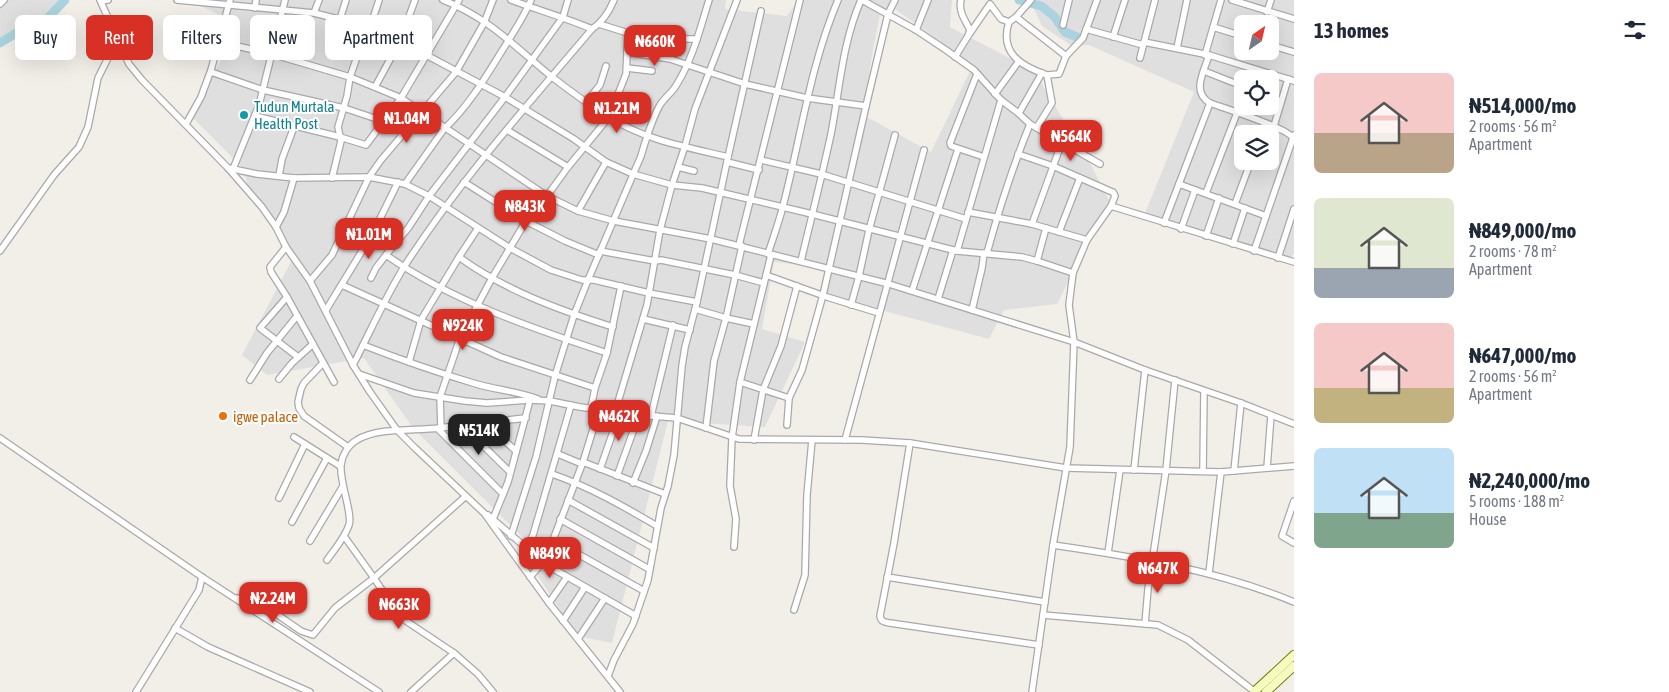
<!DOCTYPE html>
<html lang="en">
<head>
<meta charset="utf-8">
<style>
  :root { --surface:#fff; --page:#f6f6f7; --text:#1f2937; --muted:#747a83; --accent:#d93025 }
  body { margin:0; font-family:"Asap Condensed",sans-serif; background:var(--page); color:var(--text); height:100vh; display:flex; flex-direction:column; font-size:19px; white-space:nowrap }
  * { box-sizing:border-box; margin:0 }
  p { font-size:16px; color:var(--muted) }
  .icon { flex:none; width:28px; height:28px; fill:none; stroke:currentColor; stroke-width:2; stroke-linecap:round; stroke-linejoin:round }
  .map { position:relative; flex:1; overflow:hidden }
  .panel { display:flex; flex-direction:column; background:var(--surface); width:375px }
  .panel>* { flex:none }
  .guide { position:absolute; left:15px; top:15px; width:475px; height:45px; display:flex; gap:10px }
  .needle { width:32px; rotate:34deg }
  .controls { position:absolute; left:1234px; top:15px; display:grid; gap:10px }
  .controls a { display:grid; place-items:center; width:45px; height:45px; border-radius:8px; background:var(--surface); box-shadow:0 5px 20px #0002; font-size:25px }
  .price { position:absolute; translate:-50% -42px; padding:0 11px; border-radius:10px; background:var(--accent); color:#fff; font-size:16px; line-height:32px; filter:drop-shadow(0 1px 2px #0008) }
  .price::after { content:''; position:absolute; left:50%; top:30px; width:15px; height:11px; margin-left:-8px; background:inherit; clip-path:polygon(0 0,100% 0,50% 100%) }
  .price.on { background:#222; color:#fff }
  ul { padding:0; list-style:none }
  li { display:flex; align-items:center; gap:15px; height:125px; padding:0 20px }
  li span { display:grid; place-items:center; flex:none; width:140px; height:100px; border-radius:8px; color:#555 }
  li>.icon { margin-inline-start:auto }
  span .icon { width:60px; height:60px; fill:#fffc; stroke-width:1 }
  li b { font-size:21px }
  h2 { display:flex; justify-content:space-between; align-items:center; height:60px; padding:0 20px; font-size:21px }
  .tag { padding:0 18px; border-radius:8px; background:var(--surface); box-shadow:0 5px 20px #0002; font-size:18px; line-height:45px }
  .tag.on { background:var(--accent); color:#fff }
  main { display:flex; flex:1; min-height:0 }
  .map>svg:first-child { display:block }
</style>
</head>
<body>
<main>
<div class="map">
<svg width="1294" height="692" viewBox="0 0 1294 692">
  <rect width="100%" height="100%" fill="#f2efe9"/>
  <g fill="#e0dfdf" fill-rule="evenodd">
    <polygon points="0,0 67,0 63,8 47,15 33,27 0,45"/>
    <path d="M 189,0 L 726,0 L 725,9 L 787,16 L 798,0 L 952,0 L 950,27 L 1034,71 L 1092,167 L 1109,200 L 1057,304 L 1004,310 L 989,339 L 877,309 L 817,297 L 829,268 L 774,262 L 762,329 L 805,342 L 765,427 L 668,421 L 612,643 L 577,636 L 536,573 L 522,537 L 413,428 L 364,358 L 267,375 L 242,355 L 293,258 L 250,196 L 244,169 L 191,116 L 240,25 ZM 895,9 L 973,65 L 931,152 L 863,115 L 873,49 L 880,14 Z"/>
    <path d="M 1030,0 L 1294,0 L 1294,253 L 1290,259 L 1144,216 L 1194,92 L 1089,45 L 1072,46 L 1042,26 ZM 1242,24 L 1270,24 L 1270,51 L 1242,51 ZM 1242,79 L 1270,79 L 1270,106 L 1242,106 ZM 1242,134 L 1270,134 L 1270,161 L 1242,161 Z"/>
  </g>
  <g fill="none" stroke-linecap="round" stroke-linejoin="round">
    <g stroke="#aad3df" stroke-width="9">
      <polyline points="1019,0 1041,6 1054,16 1065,32 1079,38"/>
      <polyline points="0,43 31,24 43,23 65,0"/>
    </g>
    <defs>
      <g id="street">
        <polyline points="100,0 129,64 142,80 228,168 262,207 276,227 286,247 310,281 353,365 370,392 397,430 415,448 484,513 549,603 620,692"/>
        <polyline points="177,0 314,13 358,24 400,41 505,97 574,139 606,162 633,174 672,185 702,188 812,214 957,251 1022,257 1037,261 1073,273"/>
        <path d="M 443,0 C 489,18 515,47 552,77 C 570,91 589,105 609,117 C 644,140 687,147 728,157"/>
        <path d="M 511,0 C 538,10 566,18 592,29"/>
        <path d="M 568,0 L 563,17 L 505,97 L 429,196 L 409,227 L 386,255 C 452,301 531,328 607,353"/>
        <polyline points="862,0 916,30 946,50 974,70 1001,100 1017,112 1030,124 1100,164"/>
        <polyline points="1232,0 1294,19"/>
        <polyline points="101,1 108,0"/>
        <polyline points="0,4 4,0"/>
        <polyline points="255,8 256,0"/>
        <polyline points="1267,12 1271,0"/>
        <polyline points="314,13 319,0"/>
        <polyline points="1016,17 1066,56 1059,74 1047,75 1052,103 1037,127"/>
        <polyline points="340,19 346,0"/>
        <path d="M 1009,22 C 999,53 1021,66 1047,75"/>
        <polyline points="1063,25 1069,0"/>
        <polyline points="1213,27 1242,36"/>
        <polyline points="1086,29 1143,45"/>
        <polyline points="916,30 928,0"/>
        <polyline points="629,34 639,34 676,39 697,39"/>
        <polyline points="968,36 990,4 1001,19 1009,22 1016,17 1031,0"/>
        <polyline points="1113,37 1125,0"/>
        <polyline points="219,42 272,54 350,77 401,98 547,196 578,211 614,221 711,239 889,284 1074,342 1145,370 1241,403 1294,424"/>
        <polyline points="1144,42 1209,55 1294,81"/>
        <polyline points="1270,45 1294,52"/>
        <polyline points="1177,48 1187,0"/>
        <polyline points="627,52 670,59 745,84 807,98 866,106"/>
        <polyline points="1205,55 1221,0"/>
        <path d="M 1209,55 C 1204,72 1191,92 1210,103 C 1224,108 1287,128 1292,137"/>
        <polyline points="1066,56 1083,38 1097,0"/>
        <path d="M 955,57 L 968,36 L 970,30 C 965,20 958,11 961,0"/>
        <polyline points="1140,58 1155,0"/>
        <polyline points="627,68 652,71"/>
        <polyline points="1204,71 1242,86"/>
        <polyline points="211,72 263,90 344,108 383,121"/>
        <polyline points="977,74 950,143 951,146 984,157"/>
        <polyline points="375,87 400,41 415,0"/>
        <polyline points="995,94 1019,61"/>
        <polyline points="1270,97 1281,101"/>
        <polyline points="587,101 600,85 606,66"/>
        <polyline points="1019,113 1042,73"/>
        <polyline points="255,116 340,137 366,145 401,98 459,0"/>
        <polyline points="186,124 201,97 211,70 230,0"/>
        <polyline points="1274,126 1288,79"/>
        <polyline points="507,130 568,167"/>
        <polyline points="1261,134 1265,123"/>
        <polyline points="1018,154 1053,166 1110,191 1113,192 1115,196 1111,206 1087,240 1073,273 1069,305 1074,342 1070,447 1053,545 1032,692"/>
        <polyline points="761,160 821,174 966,219"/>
        <polyline points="727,162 759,170"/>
        <polyline points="678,167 694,171"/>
        <polyline points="228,168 257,174 294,178 369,177 405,184 429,196 510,248 551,270 582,280 594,280 649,293 697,302"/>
        <polyline points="233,169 259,105 285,0"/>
        <polyline points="279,176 282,159 294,127"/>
        <polyline points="332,178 341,141 338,127 347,96 350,77 358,54 370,28 379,0"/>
        <polyline points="464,182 526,221 565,241 599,255"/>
        <path d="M 405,184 L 444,129 C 467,108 484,80 500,54 C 511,36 523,19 531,0"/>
        <polyline points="1179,184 1266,216"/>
        <polyline points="1206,193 1237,113"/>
        <polyline points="547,196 568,167 609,117 626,74 628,33 599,24"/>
        <polyline points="1235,204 1251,161"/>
        <polyline points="1111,206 1294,262"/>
        <polyline points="578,211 606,162"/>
        <polyline points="968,212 1032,224 1087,240"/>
        <polyline points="1164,223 1210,103"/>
        <polyline points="1032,224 1062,142"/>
        <polyline points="276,227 284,212 294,178"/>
        <path d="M 478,228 L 459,257 C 504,290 559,310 613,327"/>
        <polyline points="1181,229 1195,190"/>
        <polyline points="1059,232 1080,178"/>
        <polyline points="1206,236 1219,198"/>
        <polyline points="1233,244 1245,208"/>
        <polyline points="739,245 800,0"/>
        <polyline points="286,247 270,267 271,272 287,297 334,382"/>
        <polyline points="0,251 54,175 79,147 88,127 98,78 109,56 119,46"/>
        <polyline points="600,251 655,261 661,260 735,275 764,283"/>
        <polyline points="957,251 1001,100"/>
        <polyline points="1254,251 1294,135"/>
        <path d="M 987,253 C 999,209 1013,166 1030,124"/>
        <path d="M 768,254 C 773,238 779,222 783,206 C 801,137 810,66 838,0"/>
        <polyline points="1278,258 1294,209"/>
        <path d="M 801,261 C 811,219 822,176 831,134 C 840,88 842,44 861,0"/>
        <polyline points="1037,261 1046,228"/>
        <polyline points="766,275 827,297 879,313"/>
        <polyline points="371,278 376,268 386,255"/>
        <polyline points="310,281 332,255 369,177 381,160 456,72 484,23 493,0"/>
        <polyline points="342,285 501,357 595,388"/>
        <polyline points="912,291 958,149"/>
        <polyline points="287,297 260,328 298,357"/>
        <polyline points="938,299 953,250"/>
        <polyline points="851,305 859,276 869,230 895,135"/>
        <polyline points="695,309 726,318 754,324"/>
        <polyline points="326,310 373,233 398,182"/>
        <polyline points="972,310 982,268 984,253"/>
        <polyline points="643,319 690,330"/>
        <path d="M 363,345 C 399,359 436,372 473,383 C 495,390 517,391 538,399"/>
        <polyline points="409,362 421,320 459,257"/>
        <polyline points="323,363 304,383 301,389 298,402 299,408 304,416 348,447"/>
        <path d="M 353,365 C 370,332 385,298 404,267 C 459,181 527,106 592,29 C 603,22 609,12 614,0"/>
        <polyline points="359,374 414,393 465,401 487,403 530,400 550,401 580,407 639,415 677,418 739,439 862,440 910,443 1066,468 1221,472 1294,466"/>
        <polyline points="279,379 292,363 313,344"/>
        <polyline points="250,380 267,353 297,316"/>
        <polyline points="740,382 789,398"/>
        <polyline points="591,408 595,388 607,353 621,286"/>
        <polyline points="615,412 647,305 660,230 672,185 685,146 695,109 737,0"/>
        <polyline points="651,416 673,325"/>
        <polyline points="485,423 516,451"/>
        <polyline points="462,425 510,472"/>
        <polyline points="787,425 789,398 802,370 823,295 866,106 888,14 895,0"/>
        <polyline points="441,428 440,397 460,338 492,278 526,221 545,194"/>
        <polyline points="706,428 714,361 726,318 742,246"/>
        <polyline points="438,429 503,494"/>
        <polyline points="294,437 340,466"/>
        <polyline points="0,438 202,577 379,692"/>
        <polyline points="754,440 763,390 781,346 797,286"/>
        <polyline points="845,440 924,150"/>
        <path d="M 910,443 L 894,543 L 880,616 C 881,622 885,622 890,623 L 1039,645"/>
        <polyline points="558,454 582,464"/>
        <polyline points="583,462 665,494"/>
        <polyline points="1267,468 1271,415"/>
        <polyline points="600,469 620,412"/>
        <polyline points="1134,470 1145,370"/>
        <polyline points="1203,471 1204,391"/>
        <polyline points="1234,471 1241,403"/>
        <path d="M 552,474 C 590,487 623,506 657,526"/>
        <polyline points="617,476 639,415"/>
        <polyline points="633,483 646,451 657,416"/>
        <polyline points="279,498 305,444"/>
        <polyline points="568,500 654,548"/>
        <polyline points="1294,501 1282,536 1294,543"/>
        <polyline points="488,515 517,540 552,568 636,616"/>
        <polyline points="493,519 508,482 530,400"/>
        <polyline points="560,519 649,569"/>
        <polyline points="292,522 327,458"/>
        <polyline points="344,536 374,578 400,617 454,653 478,674 493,692"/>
        <path d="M 511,536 L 536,457 L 555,376 L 574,315 L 588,280 L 641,156 C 646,139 651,121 660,105 C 665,97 673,92 677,84 C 693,58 700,29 709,0"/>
        <polyline points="553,540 644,591"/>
        <polyline points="310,541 343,486"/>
        <path d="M 1053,545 C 1135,557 1217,570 1294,602"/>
        <polyline points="734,547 736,519 730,486 732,438 740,382 771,255"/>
        <polyline points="526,548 533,535 571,405"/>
        <polyline points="1108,553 1120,470"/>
        <path d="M 327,560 C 335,549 345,537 349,525 C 353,514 339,481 341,465 C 342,455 348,445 357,440 C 378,427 415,431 439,428 C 468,425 497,421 526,418"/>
        <polyline points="1209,573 1221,472"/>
        <polyline points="530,577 543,562 553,540 583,462 599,410"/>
        <polyline points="887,577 1045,602"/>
        <polyline points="237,598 262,604 301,631 313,635 335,608 374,578 466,496"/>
        <polyline points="549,603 567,577"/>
        <polyline points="794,610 805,575 807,495 812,440"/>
        <polyline points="1043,615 1158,625 1188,640 1255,692"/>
        <polyline points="563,621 585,587"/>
        <polyline points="1145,624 1148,589 1166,470 1175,380"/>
        <polyline points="175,628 208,647 310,692"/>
        <polyline points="578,639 605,598"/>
        <polyline points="608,676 614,660 633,624 648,580 661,508 668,486 674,455 682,366 685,347 697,302 728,157 761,11"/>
        <polyline points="136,692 199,590 202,577"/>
        <polyline points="411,692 454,653"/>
      </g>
      <g id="secondary">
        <polyline points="1254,692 1294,655"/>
        <polyline points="1266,692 1294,666"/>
      </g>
    </defs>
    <use href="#street" stroke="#a9a9a9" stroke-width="8"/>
    <use href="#secondary" stroke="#707d05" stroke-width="10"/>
    <use href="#street" stroke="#fff" stroke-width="5.5"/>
    <use href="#secondary" stroke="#f7fabf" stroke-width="8"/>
  </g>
  <circle fill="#0f9aa8" stroke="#fff" stroke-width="2" cx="244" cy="115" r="5"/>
  <circle fill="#e8710a" stroke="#fff" stroke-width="2" cx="223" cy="416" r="5"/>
  <g text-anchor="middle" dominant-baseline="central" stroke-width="4" stroke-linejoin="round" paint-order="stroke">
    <g font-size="15" fill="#0d838f" stroke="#fff" text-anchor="start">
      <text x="254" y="106">Tudun Murtala<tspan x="254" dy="17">Health Post</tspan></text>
    </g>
    <g font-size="15" fill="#c56008" stroke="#fff" text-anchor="start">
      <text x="233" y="416">igwe palace</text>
    </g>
  </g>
</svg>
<div class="controls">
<a><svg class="needle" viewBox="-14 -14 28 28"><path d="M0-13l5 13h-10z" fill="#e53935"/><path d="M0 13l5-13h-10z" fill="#747a83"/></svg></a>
<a><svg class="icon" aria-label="locate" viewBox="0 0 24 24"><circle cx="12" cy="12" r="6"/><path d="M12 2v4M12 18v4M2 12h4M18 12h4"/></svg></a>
<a><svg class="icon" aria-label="layers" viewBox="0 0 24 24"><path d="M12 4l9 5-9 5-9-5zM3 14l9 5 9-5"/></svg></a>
</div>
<b class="price" style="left:655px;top:67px">₦660K</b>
<b class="price" style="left:617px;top:134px">₦1.21M</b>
<b class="price" style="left:407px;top:144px">₦1.04M</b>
<b class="price" style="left:1071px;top:162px">₦564K</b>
<b class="price" style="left:525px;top:232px">₦843K</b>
<b class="price" style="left:369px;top:260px">₦1.01M</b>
<b class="price" style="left:463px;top:351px">₦924K</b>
<b class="price" style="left:619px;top:442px">₦462K</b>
<b class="price on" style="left:479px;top:456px">₦514K</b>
<b class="price" style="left:550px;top:579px">₦849K</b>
<b class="price" style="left:1158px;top:594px">₦647K</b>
<b class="price" style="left:273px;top:624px">₦2.24M</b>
<b class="price" style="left:399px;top:630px">₦663K</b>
<div class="guide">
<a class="tag">Buy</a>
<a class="tag on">Rent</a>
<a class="tag">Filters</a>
<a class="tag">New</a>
<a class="tag">Apartment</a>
</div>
</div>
<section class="panel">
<h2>13 homes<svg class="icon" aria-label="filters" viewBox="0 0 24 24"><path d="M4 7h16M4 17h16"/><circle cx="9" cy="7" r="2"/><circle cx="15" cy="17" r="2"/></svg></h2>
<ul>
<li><span style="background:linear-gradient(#f6c9c9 60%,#b9a48a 0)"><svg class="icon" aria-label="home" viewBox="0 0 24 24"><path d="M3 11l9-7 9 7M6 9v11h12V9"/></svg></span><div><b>₦514,000/mo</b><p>2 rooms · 56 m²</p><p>Apartment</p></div></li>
<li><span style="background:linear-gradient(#dfe7d0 70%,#9aa5b1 0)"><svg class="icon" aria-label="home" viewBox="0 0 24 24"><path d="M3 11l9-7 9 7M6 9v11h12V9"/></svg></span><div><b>₦849,000/mo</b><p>2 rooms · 78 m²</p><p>Apartment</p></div></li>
<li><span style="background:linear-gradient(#f6c9c9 65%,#c2b280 0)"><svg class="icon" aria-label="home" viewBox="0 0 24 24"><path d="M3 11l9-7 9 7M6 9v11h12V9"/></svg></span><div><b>₦647,000/mo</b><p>2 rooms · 56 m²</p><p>Apartment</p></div></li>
<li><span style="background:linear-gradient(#bfe0f5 65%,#7fa58c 0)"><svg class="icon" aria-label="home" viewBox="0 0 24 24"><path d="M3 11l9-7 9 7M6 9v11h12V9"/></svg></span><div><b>₦2,240,000/mo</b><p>5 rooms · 188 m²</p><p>House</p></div></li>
</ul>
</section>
</main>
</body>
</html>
